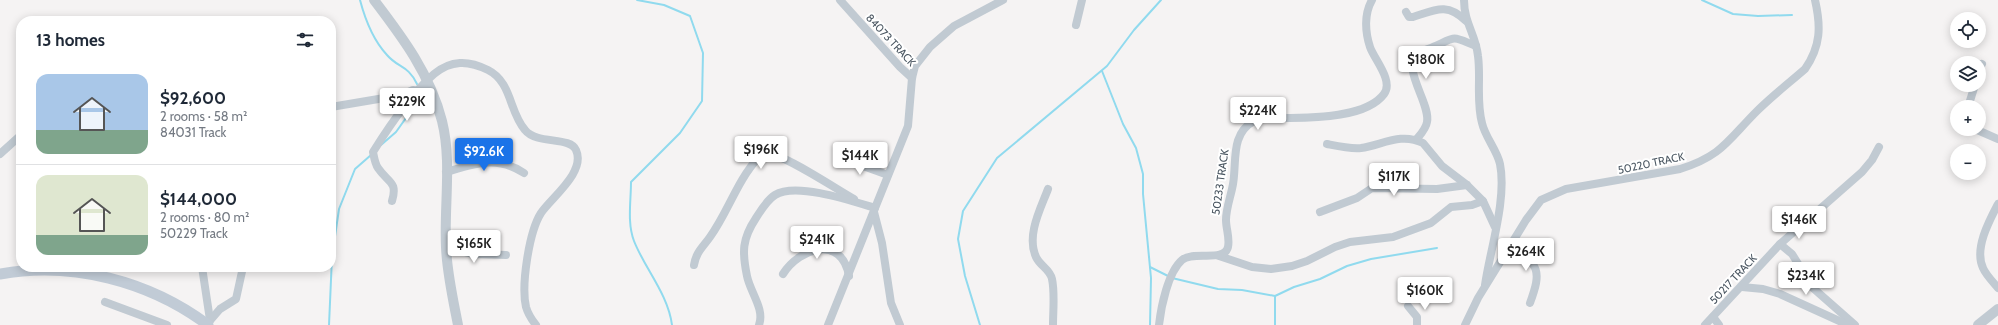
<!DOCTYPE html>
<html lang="en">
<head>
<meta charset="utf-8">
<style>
  :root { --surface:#fff; --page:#f6f6f7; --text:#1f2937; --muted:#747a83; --line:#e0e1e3; --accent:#1a73e8 }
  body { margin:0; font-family:Cabin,sans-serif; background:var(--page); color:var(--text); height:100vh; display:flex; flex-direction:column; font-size:15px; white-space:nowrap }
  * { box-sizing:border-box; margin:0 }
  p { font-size:13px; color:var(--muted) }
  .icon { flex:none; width:22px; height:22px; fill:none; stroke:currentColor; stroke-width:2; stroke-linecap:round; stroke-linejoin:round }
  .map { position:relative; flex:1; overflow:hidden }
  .details { position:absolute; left:16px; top:16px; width:320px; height:256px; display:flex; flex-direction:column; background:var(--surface); border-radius:16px; box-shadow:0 2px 10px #0003 }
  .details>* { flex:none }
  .buttons { position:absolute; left:1950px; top:12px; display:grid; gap:8px }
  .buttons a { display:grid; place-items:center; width:36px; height:36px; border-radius:50%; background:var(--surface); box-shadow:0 2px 10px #0003; font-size:20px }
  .price { position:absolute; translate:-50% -34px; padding:0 9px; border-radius:4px; background:#fff; color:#222; font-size:13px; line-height:26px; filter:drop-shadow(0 1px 2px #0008) }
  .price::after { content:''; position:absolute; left:50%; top:24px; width:12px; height:9px; margin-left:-6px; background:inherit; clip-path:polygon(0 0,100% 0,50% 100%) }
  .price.active { background:var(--accent); color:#fff }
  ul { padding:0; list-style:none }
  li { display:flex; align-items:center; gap:12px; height:100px; padding:0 20px }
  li+li { border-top:1px solid var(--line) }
  li span { display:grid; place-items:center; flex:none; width:112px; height:80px; border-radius:12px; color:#555 }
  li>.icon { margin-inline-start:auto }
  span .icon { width:48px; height:48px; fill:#fffc; stroke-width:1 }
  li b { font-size:17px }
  h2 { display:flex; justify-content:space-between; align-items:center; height:48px; padding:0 20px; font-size:17px }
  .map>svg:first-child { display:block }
</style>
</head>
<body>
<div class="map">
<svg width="1998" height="325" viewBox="0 0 1998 325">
  <rect width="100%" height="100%" fill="#f5f3f3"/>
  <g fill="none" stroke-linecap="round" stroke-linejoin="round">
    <g stroke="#90daee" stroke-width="2">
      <path d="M 360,0 C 365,19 373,40 387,55 C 398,68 408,65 417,84"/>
      <path d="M 637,0 L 664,5 L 690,16 L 703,53 L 702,101 L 680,133 L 631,182 C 631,201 627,223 634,241 C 645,269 668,294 672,325"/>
      <polyline points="1702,0 1733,14 1758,16 1792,15"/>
      <polyline points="1102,71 1123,124 1136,148 1143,174 1143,194 1151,278 1150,325"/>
      <polyline points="381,145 396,132 423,94"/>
      <polyline points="1150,267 1168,276"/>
      <polyline points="1172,278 1218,289 1242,290 1275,296 1294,287 1320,279 1347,266 1371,259 1437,248"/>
      <polyline points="329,325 332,257 339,209 355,169 371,155"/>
      <polyline points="980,325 965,276 958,239 963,211 997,158 1107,66 1134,30 1161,0"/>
      <polyline points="1275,325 1275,296"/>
    </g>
    <g stroke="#c1cad2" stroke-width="8">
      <polyline points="840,0 900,67 912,78"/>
      <path d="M 1464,0 C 1464,23 1476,35 1478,56 C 1481,78 1476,101 1482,123 C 1485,137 1497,150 1500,164 C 1507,199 1490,250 1485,285"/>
      <path d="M 1406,12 L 1409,17 L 1413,17 C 1435,10 1447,2 1466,21"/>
      <polyline points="1076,25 1082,0"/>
      <polyline points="1979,70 1982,64"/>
      <polyline points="331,107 402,95 413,90 418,91"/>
      <polyline points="1968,107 1975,85"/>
      <polyline points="1975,129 1998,139"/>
      <path d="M 1416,140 C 1420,135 1426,129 1427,122 C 1431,103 1399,66 1419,53 C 1423,50 1429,49 1433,47 C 1458,36 1451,36 1476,46"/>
      <path d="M 1327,144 C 1337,146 1350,149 1361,148 C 1382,145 1401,132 1423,143 L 1442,166 L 1467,185 L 1483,201 L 1495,227"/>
      <polyline points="846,152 863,166 888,175"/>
      <polyline points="0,154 21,135"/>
      <path d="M 446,172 C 474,164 497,155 524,173"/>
      <path d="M 1048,189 C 1041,208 1026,235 1036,257 C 1040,266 1050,269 1052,279 C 1055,293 1053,310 1053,325"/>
      <path d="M 392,201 C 398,181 388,183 378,168 C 375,164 374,157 373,152 C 388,128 413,92 434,74 C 451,60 468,60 488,70 C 512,82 509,112 525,130 C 537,145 570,136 576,150 C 586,172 552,197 541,213 C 529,232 521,285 526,307 C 528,314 532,320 536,325"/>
      <path d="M 1998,204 C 1989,221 1974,249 1983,268 C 1986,275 1993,282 1998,288"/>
      <polyline points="874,212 882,243 891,303 900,325"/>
      <polyline points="1320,212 1357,198 1372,188 1437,189 1467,185"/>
      <polyline points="1780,244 1792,254 1813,288 1855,325"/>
      <path d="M 1512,245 C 1539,266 1542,270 1530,303"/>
      <polyline points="446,248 474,254 506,255"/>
      <polyline points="1219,256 1252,267 1271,269 1292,266 1307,261 1335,247 1350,242 1393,237 1431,223 1451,207 1472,205 1483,201"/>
      <path d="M 694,265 C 696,252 703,247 710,237 C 728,212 737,181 758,158 C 760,155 764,153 768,153 C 787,156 836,189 854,199"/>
      <polyline points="202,267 210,320"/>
      <path d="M 783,274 C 800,247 842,235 849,276"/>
      <polyline points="1742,287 1763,289 1780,294 1848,325"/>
      <polyline points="105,302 167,325"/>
      <polyline points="1408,306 1417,317 1417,325"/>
      <polyline points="1713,317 1719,325"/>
      <polyline points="207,324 220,309 236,299 243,267"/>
      <path d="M 759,325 C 765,309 750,292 747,276 C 742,252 742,239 756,218 C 761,210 767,200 775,195 C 796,182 852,201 875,208"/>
      <polyline points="828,325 908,126 912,78 915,66 930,47 954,26 1003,0"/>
      <path d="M 1159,325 C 1161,307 1168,272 1182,260 C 1194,250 1224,263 1228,247 C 1230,238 1226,229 1226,220 C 1226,208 1231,196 1233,184 C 1237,162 1230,134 1254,121 C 1264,116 1279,118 1290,118 C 1316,118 1367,117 1384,94 C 1394,81 1374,59 1370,47 C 1365,32 1364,14 1372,0"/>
      <path d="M 1465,325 L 1478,298 L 1526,220 L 1541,200 L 1566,189 L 1680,169 C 1722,156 1728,140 1757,111 C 1772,96 1789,83 1805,69 C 1821,46 1821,26 1815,0"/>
      <polyline points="1705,325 1780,244 1862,172 1872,160 1879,147"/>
    </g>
    <g stroke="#c1cad2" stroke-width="10">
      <path d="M 374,0 C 403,38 430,74 442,121 C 452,161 444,206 446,247 C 447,273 453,299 458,325"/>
      <polyline points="1978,325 1998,309"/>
    </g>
    <path stroke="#c1cbd6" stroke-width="11" d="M 0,274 C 72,261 149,281 208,325"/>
  </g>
  <g text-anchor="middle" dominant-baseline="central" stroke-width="4" stroke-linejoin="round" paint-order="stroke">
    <g font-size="11" fill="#4a5661" stroke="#fff">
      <text transform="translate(891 40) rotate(47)">84073 TRACK</text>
      <text transform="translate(1651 163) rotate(-12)">50220 TRACK</text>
      <text transform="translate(1220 182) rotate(-82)">50233 TRACK</text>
      <text transform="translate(1733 279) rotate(-47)">50217 TRACK</text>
    </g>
  </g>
</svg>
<div class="buttons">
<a><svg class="icon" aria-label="locate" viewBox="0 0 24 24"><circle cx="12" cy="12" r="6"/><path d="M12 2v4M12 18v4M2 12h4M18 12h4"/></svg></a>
<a><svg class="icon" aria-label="layers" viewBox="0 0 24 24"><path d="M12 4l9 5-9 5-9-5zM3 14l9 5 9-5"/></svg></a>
<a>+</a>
<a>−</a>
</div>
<b class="price" style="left:1426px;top:80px">$180K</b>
<b class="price" style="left:407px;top:122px">$229K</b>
<b class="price" style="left:1258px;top:131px">$224K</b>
<b class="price" style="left:761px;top:170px">$196K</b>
<b class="price active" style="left:484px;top:172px">$92.6K</b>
<b class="price" style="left:860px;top:176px">$144K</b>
<b class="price" style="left:1394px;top:197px">$117K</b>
<b class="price" style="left:1799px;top:240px">$146K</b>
<b class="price" style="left:817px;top:260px">$241K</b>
<b class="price" style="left:474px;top:264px">$165K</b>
<b class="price" style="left:1526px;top:272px">$264K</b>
<b class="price" style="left:1806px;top:296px">$234K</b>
<b class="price" style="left:1425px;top:311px">$160K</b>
<section class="details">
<h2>13 homes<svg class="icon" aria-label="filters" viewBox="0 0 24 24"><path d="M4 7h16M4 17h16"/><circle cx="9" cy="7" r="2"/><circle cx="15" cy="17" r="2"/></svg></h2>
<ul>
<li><span style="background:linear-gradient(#a9c7e8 70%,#7fa58c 0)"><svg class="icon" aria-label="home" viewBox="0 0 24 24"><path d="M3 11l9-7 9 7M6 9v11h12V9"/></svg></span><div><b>$92,600</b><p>2 rooms · 58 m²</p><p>84031 Track</p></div></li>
<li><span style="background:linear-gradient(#dfe7d0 75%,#7fa58c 0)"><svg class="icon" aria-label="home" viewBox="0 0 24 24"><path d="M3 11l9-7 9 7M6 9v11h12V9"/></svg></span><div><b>$144,000</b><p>2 rooms · 80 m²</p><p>50229 Track</p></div></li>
</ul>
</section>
</div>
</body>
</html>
